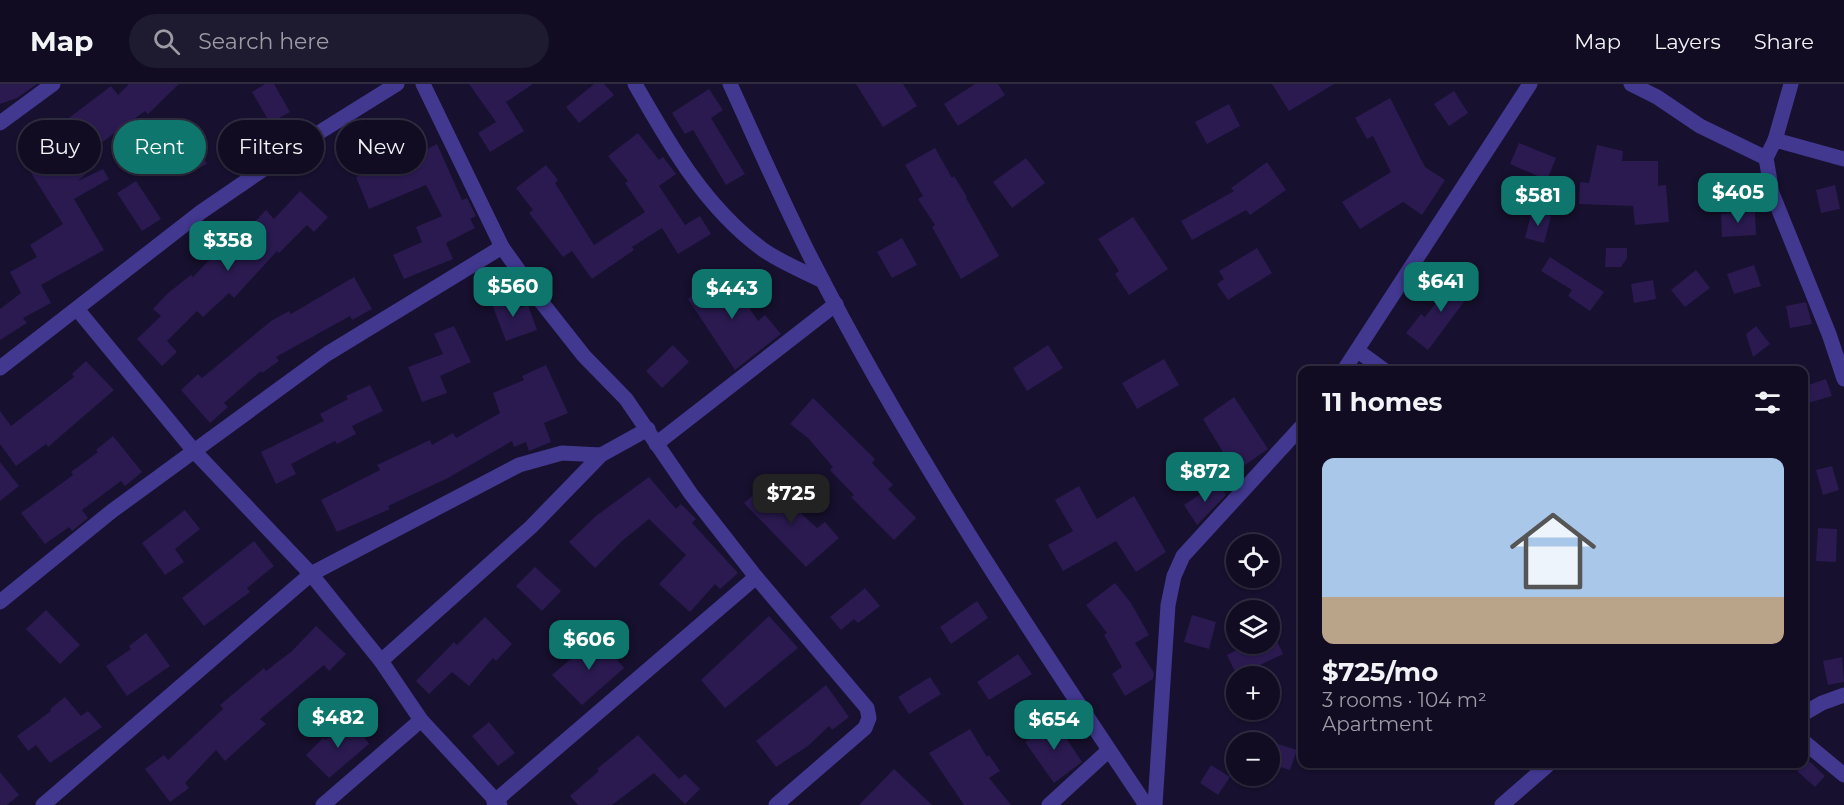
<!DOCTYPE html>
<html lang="en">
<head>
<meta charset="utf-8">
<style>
  :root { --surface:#110c22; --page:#1e1a2f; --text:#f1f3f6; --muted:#9c9ba5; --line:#302c40; --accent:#0f766e }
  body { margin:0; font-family:Montserrat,sans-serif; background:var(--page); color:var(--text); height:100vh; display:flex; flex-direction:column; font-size:22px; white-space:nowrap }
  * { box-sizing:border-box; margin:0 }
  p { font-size:20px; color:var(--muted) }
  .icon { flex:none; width:33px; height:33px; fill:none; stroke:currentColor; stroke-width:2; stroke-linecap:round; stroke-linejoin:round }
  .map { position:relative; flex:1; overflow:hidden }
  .side { position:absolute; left:1298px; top:282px; width:510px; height:402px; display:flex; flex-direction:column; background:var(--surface); border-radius:12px; box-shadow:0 2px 4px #0004,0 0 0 2px var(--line) }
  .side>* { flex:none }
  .guide { position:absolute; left:18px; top:36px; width:570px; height:54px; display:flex; gap:12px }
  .tools { position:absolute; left:1226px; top:450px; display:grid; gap:12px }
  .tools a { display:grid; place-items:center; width:54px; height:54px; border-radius:50%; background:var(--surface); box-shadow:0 2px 4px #0004,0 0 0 2px var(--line); font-size:30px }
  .price { position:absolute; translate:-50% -51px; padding:0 14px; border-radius:12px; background:var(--accent); color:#fff; font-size:20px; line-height:39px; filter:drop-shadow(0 2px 3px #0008) }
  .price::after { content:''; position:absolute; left:50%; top:36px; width:18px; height:14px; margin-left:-9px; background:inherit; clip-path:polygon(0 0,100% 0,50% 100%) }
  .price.current { background:#222; color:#fff }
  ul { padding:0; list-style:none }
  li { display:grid; align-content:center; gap:12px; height:318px; padding:0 24px }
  li span { display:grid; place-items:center; height:186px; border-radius:12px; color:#555 }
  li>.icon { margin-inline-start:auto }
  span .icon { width:108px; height:108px; fill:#fffc; stroke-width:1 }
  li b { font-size:26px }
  h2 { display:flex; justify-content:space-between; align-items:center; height:72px; padding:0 24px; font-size:26px }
  .tag { padding:0 21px; border-radius:27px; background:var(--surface); box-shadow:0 2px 4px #0004,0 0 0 2px var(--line); font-size:21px; line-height:54px }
  .tag.current { background:var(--accent); color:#fff }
  header { display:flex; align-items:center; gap:36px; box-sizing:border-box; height:84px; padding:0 30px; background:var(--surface); border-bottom:2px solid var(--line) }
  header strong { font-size:28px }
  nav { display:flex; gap:33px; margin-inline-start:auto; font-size:21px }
  .search { width:420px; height:54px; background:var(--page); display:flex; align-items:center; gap:15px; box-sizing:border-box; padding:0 21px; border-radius:33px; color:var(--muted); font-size:22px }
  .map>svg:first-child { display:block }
</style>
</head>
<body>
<header>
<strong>Map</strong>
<div class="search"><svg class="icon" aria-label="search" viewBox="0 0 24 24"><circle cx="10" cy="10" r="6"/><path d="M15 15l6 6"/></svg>Search here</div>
<nav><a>Map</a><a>Layers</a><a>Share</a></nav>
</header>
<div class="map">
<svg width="1844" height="721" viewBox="0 0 1844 721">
  <rect width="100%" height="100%" fill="#17102e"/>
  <g fill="#2a1a50">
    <polygon points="0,0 37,0 17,14 0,20"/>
    <polygon points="129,0 179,0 148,30 145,27 90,67 65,37 111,2 118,11"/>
    <polygon points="265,0 274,0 290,28 270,39 252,8"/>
    <polygon points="469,0 533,0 506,18 524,47 490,68 478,49 496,38"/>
    <polygon points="594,0 604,0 614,11 579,39 566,23"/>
    <polygon points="856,0 903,0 917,22 883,43"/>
    <polygon points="975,0 998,0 1005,11 958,42 944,20"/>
    <polygon points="1272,0 1334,0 1289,27"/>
    <polygon points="709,5 723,26 711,34 745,90 726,101 693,46 685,50 672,29"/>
    <polygon points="1454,7 1468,29 1449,42 1434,20"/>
    <polygon points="1390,14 1425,83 1445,96 1422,131 1403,118 1360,145 1342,118 1391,88 1373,52 1367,55 1355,34"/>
    <polygon points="1229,20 1240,42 1207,60 1195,38"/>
    <polygon points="188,43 207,80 185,91 166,53"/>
    <polygon points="638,49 659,76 663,73 676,90 659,102 685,141 700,132 711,150 678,170 662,144 632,163 634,166 592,195 572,167 563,173 529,129 533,126 516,104 546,81 558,96 555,99 594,161 645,128 625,99 628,97 608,72"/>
    <polygon points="1519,59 1556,74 1547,96 1510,80"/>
    <polygon points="437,60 462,116 467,114 476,132 470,135 475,144 446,159 453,175 404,195 393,171 422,158 416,143 442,132 426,101 369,125 356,93 410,74"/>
    <polygon points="1597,61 1623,67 1622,77 1658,77 1658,102 1666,101 1669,138 1635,141 1633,122 1579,120 1580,98 1589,99"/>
    <polygon points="76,62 90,86 78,97 103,85 109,95 74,115 104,166 41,201 51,219 23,234 27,239 0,256 0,225 21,209 10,188 37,173 30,161 63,140 28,84 47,72 50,76"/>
    <polygon points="935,64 952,94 954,92 967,113 966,114 999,172 961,195 932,143 935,141 918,115 923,112 905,81"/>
    <polygon points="1026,74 1045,99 1012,124 993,98"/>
    <polygon points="1267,78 1286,106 1250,131 1246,126 1192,156 1181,137 1234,107 1231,104"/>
    <polygon points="136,97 161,135 142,147 117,109"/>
    <polygon points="1835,101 1840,125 1821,129 1816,106"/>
    <polygon points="300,107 328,133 314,148 307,141 279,169 277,167 234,214 229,209 203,233 197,227 167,257 177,268 162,282 137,255 161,232 153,225 168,209 191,191 193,193 241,143 246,147 266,126 274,135"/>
    <polygon points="1532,127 1551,132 1544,159 1525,154"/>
    <polygon points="1755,128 1756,151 1722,153 1721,130"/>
    <polygon points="1133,133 1168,185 1129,211 1115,190 1119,187 1098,155"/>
    <polygon points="902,154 917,181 892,194 877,168"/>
    <polygon points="1257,164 1272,189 1228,216 1217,200 1224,195 1219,187"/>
    <polygon points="1606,164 1627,164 1627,174 1621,183 1605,183"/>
    <polygon points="1550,173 1604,208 1590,227 1568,212 1572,206 1541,187"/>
    <polygon points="1754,181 1761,202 1734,210 1727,190"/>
    <polygon points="729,186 741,203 737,206 758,237 765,231 781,250 735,286 688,215"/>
    <polygon points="1696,186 1710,204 1685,223 1671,206"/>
    <polygon points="1458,190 1475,203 1428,266 1406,249 1421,230 1425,233"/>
    <polygon points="354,193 372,225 352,236 350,232 276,273 279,277 262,289 261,287 224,319 228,323 210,339 181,306 198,290 202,294 271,237 289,227 291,230"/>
    <polygon points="1653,196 1656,215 1634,219 1631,200"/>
    <polygon points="508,209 515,226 528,221 537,246 506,257 490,215"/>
    <polygon points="1806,218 1812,240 1790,244 1786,222"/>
    <polygon points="454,242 471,278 440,292 447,309 422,318 408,283 443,270 434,250"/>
    <polygon points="1756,242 1770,260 1753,273 1746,250"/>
    <polygon points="673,261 689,278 662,304 646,287"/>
    <polygon points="1048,261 1063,284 1027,307 1013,284"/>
    <polygon points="1164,275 1179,301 1137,325 1122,299"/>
    <polygon points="86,277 114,306 48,363 46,360 16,382 0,360 0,327 11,342 74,293 72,290"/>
    <polygon points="546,281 568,329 544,339 551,358 529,367 526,358 514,363 512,357 448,394 388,422 390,425 337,448 321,416 380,386 377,381 430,356 432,361 453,349 456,354 500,329 493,309 524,296 522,292"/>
    <polygon points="1826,295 1832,312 1805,320 1803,303"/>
    <polygon points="370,301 383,327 352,342 356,350 337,360 335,357 291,380 296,390 276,400 261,368 324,337 320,330 348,315 346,312"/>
    <polygon points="1234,313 1268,365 1235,388 1203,335"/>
    <polygon points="813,314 875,375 872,379 893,401 888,405 916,434 894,456 851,413 854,411 830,386 833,383 808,354 790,340"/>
    <polygon points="113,352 142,388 125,402 121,397 82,426 88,434 72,447 69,443 45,460 21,429 73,391 71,388 98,368 96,366"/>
    <polygon points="0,378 19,402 0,417"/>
    <polygon points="1832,382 1839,406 1823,411 1816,386"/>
    <polygon points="649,393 676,425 681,420 696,435 692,439 738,489 720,505 715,500 690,528 659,500 686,471 649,435 622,457 595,484 569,458 596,432"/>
    <polygon points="770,397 784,414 817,444 825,438 839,454 806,483 744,419"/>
    <polygon points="1218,399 1226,411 1197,441 1184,421"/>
    <polygon points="1079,402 1097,435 1134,412 1166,468 1136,488 1116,457 1063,487 1048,461 1073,447 1055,416"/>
    <polygon points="185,426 200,445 175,465 184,478 165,491 142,459"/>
    <polygon points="1818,444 1837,445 1836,478 1816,477"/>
    <polygon points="254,457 274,482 247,504 250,508 204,542 182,514"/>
    <polygon points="535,483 561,507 542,527 516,502"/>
    <polygon points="1115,499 1131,519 1149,551 1135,559 1154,589 1153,595 1125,612 1112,590 1122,583 1104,551 1107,549 1086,521"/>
    <polygon points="865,504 880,522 858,539 854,535 841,546 830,533"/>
    <polygon points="977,517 988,534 951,560 940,543"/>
    <polygon points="46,526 80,561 60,580 26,545"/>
    <polygon points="1192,531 1216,538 1209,565 1184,558"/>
    <polygon points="769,532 798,564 725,624 701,596"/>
    <polygon points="485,533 512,560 496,577 493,574 469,602 452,588 429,610 416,597 454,558 457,561"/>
    <polygon points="316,542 346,570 329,587 324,581 260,635 266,640 225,677 216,666 185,699 189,704 170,718 145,685 164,671 168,676 223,625 220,621 264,584 266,587 292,567"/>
    <polygon points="146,549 170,582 127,612 106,582 131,565 129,562"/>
    <polygon points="598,552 624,584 582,621 552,591"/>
    <polygon points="1276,555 1283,570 1237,592 1227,571 1245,562 1249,569"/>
    <polygon points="1018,570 1032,590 989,616 977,598"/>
    <polygon points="1842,573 1844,598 1828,601 1823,577"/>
    <polygon points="930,593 941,610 909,630 898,613"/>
    <polygon points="826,601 849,633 832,646 829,642 808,662 776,683 756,657"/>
    <polygon points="65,613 81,632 88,627 102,643 50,679 36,661 28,667 17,652 51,627 50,625"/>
    <polygon points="1059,635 1070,651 1066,654 1082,678 1054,699 1025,658"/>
    <polygon points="353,637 369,660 329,694 306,671 323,654 325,656"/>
    <polygon points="489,638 515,669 498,682 472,652"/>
    <polygon points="970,645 987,673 989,671 1000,687 989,694 1011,721 964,721 929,669"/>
    <polygon points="638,651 679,695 685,690 700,705 685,720 654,689 612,721 578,721 570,712 599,687 597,685"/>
    <polygon points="1278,660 1297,666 1290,686 1271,680"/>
    <polygon points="1807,675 1825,692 1815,703 1797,687"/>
    <polygon points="1211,681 1230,693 1218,711 1200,699"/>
    <polygon points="894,685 932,721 859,721"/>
    <polygon points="0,688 19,711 7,721 0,721"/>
  </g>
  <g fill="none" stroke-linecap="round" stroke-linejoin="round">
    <g stroke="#423890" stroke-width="15">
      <polyline points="423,0 502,163 539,215 584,272 626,315 691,410 756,493 867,624 869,634 865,644 776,721"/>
      <path d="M 635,0 C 670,61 704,122 762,165 C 780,178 803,187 823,197"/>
      <path d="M 730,0 C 757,59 783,119 812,176 C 909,366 1028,545 1146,721"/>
      <polyline points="1631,0 1657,13 1700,42 1766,74"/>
      <polyline points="0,39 53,0"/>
      <polyline points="1775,56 1791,0"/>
      <polyline points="1844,75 1775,56 1766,74 1772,109 1829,250 1844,295"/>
      <polyline points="77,225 194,367 311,490 381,577 421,636 500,721"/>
      <polyline points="1358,267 1384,286"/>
      <polyline points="0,284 201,128 299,61 397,0"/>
      <polyline points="1344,286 1530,0"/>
      <polyline points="656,360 836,220"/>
      <polyline points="0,518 112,427 327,270 502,163"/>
      <polyline points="381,577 531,443 601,371 648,345"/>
      <polyline points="1803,630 1822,619 1844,611"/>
      <polyline points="1803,657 1844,691"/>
      <polyline points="494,718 756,493"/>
      <polyline points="43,721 311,490 519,381 562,369 601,371"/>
      <polyline points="323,721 421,636"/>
      <polyline points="1049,721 1109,666"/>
      <polyline points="1155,721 1168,521 1174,492 1183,472 1302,342"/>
      <polyline points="1502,721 1549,680"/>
    </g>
  </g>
</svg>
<div class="tools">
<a><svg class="icon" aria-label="locate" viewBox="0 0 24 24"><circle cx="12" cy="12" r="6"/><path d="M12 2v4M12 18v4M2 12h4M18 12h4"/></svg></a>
<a><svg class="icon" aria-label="layers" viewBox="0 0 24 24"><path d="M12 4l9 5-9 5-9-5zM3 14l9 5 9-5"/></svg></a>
<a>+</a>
<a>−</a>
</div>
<b class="price" style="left:1738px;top:140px">$405</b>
<b class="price" style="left:1538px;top:143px">$581</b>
<b class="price" style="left:228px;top:188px">$358</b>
<b class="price" style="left:1441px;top:229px">$641</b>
<b class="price" style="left:513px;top:234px">$560</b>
<b class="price" style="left:732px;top:236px">$443</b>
<b class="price" style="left:1205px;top:419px">$872</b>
<b class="price current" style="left:791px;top:441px">$725</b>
<b class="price" style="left:589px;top:587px">$606</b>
<b class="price" style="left:338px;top:665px">$482</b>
<b class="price" style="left:1054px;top:667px">$654</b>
<div class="guide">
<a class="tag">Buy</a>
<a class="tag current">Rent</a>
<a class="tag">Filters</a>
<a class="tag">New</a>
</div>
<section class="side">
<h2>11 homes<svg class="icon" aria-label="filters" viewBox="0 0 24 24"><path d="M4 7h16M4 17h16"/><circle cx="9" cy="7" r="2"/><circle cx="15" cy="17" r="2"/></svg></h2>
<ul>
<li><span style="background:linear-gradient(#a9c7e8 75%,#b9a48a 0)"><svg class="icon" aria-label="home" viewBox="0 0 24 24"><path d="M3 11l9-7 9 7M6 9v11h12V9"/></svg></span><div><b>$725/mo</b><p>3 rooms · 104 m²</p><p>Apartment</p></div></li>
</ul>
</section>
</div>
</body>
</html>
